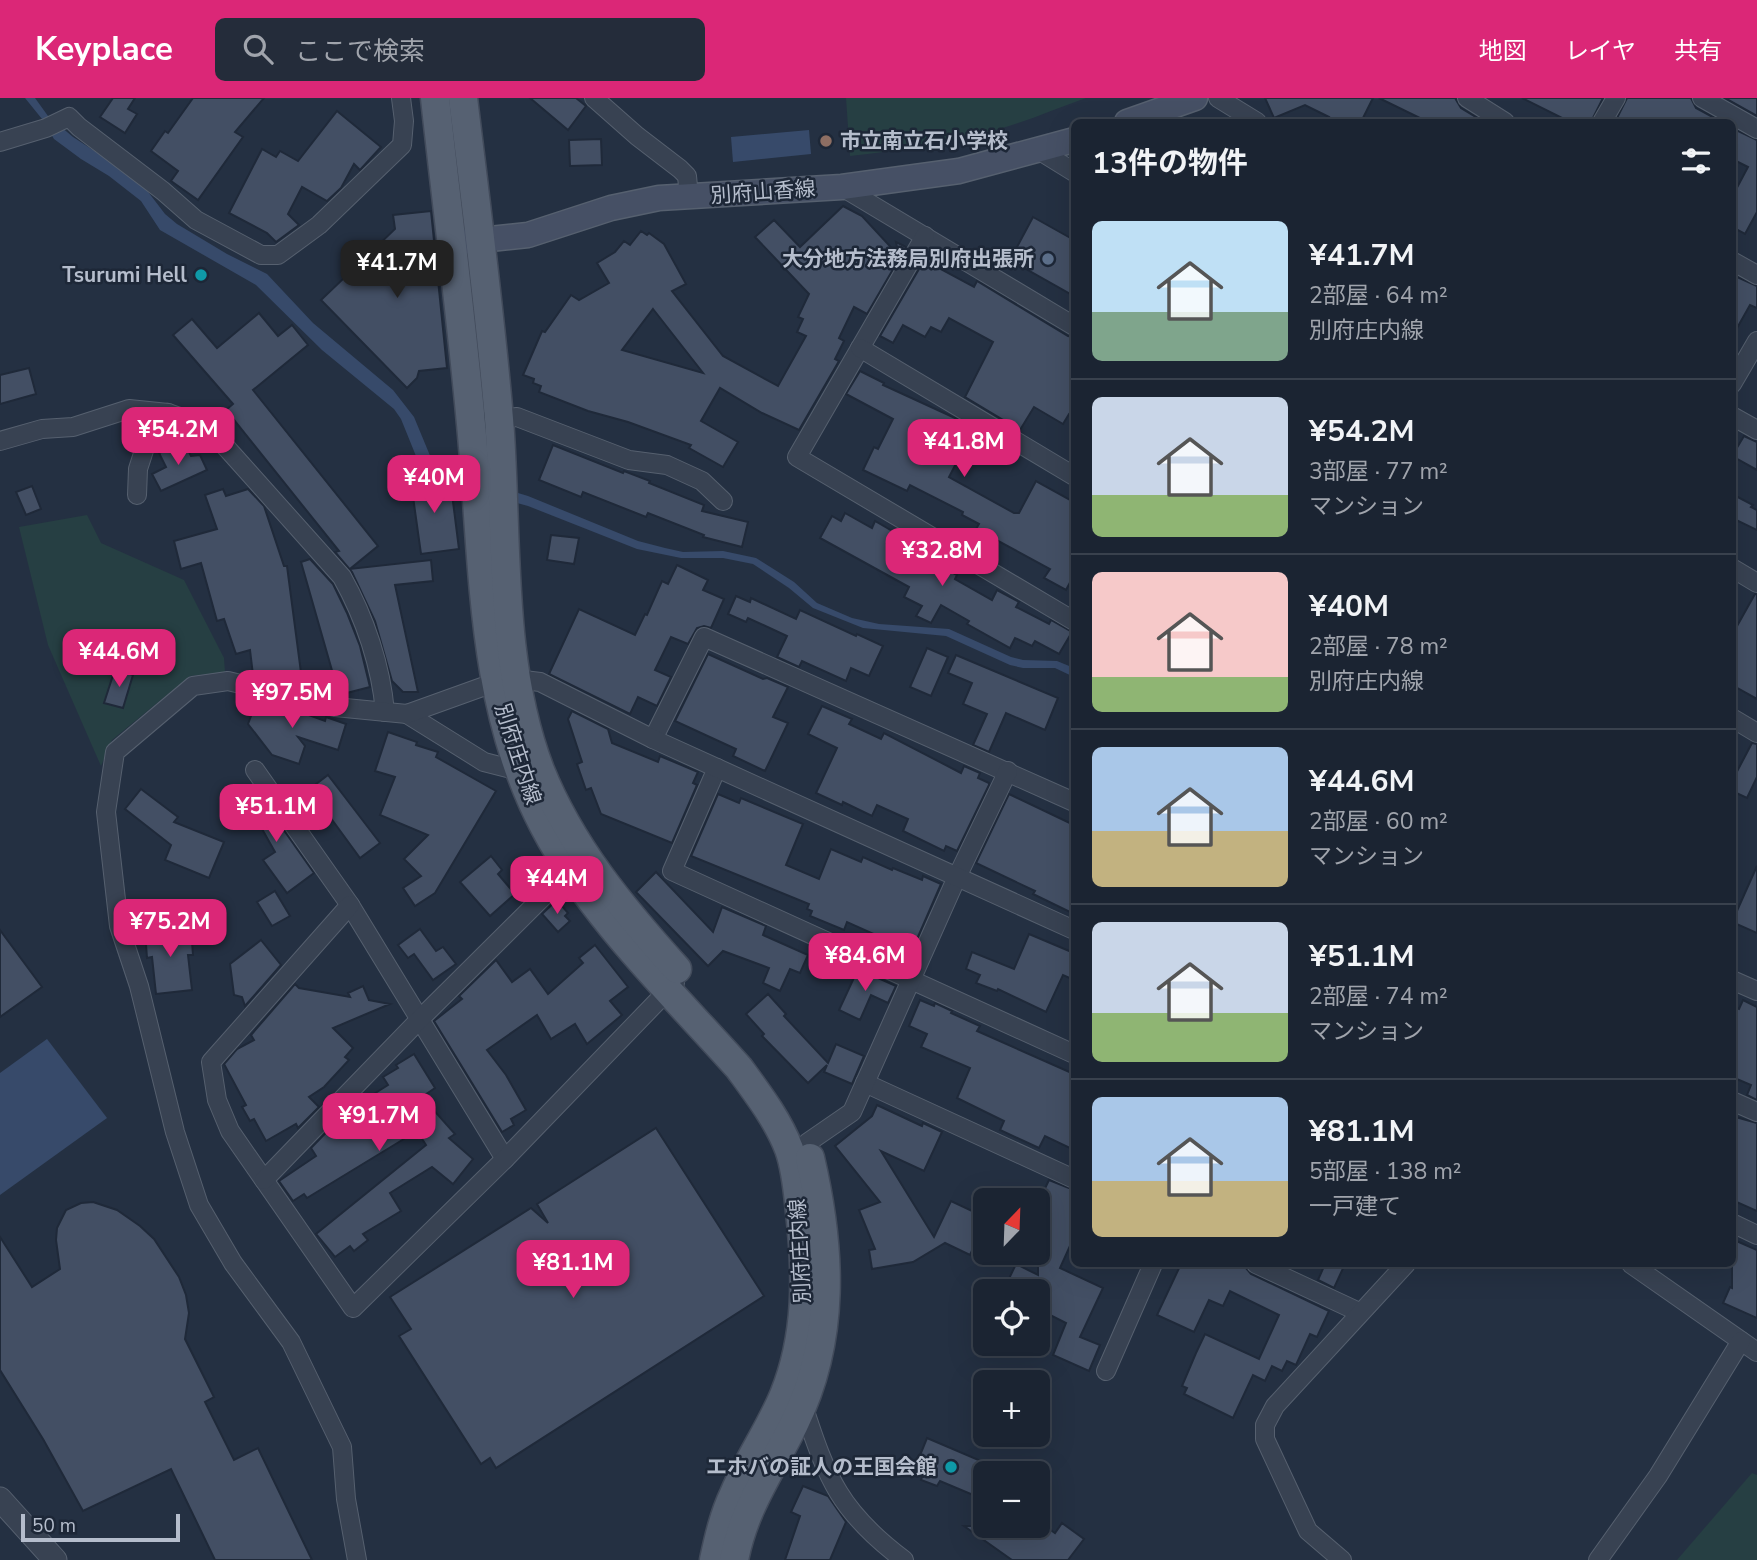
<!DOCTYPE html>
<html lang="ja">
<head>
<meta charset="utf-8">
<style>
  :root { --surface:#1b2432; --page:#242c3a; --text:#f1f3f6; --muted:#a0a4ac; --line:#39414d; --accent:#db2777 }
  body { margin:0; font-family:"Nunito Sans","Noto Sans JP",sans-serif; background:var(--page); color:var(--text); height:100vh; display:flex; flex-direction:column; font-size:26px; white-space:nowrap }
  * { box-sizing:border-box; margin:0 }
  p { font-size:23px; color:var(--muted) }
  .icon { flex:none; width:38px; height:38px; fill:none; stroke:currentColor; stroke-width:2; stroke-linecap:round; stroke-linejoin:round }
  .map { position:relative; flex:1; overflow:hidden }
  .drawer { position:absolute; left:1071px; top:21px; width:665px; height:1148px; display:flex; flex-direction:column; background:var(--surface); border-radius:10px; box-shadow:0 7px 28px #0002,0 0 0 2px var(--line) }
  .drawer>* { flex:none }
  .needle { width:46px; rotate:23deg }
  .fabs { position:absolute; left:973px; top:1090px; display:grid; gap:14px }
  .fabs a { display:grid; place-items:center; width:77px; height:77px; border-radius:10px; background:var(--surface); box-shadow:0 7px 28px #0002,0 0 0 2px var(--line); font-size:35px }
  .scale { position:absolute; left:21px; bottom:18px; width:159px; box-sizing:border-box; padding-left:7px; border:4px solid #b5bdcc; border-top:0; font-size:19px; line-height:24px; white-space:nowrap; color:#b5bdcc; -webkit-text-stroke:5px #1d2737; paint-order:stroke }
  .price { position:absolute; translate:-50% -60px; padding:0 16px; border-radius:14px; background:var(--accent); color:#fff; font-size:23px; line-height:46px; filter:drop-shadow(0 2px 4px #0008) }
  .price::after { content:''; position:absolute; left:50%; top:42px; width:21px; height:16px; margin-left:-10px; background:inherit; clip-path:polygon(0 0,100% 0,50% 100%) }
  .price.selected { background:#222; color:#fff }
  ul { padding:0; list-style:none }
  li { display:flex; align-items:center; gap:21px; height:175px; padding:0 21px }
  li+li { border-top:2px solid var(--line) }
  li span { display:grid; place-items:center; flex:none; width:196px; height:140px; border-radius:10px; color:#555 }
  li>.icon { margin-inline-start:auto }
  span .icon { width:84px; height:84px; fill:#fffc; stroke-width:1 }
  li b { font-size:30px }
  h2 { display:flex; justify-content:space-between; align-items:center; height:84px; padding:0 21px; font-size:30px }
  header { display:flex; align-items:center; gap:42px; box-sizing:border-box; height:98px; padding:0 35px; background:var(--accent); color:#fff }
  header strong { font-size:33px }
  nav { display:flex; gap:38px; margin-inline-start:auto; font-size:24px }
  .search { width:490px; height:63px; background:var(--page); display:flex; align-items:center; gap:18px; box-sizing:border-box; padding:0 24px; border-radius:10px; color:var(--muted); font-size:26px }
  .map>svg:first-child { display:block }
</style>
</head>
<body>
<header>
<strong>Keyplace</strong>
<div class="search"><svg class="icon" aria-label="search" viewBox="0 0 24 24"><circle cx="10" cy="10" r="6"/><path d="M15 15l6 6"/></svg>ここで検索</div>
<nav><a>地図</a><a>レイヤ</a><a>共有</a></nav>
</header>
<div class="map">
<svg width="1757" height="1462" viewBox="0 0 1757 1462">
  <rect width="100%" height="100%" fill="#243042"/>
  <g fill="#263f43">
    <path d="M 846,0 L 1086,0 C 1060,9 1035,20 1009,28 C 958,44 903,52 850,58 Z"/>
    <polygon points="87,417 101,445 184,482 224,560 225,574 190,578 112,642 101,668 48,547 19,429"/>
    <polygon points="1752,1375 1757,1377 1757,1462 1677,1462"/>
  </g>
  <g fill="#374a6a">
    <polygon points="25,0 35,0 48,18 73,39 139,82 165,116 177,126 227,156 267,176 313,225 393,292 414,319 431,360 441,372 528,398 638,443 665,450 683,454 723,453 756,460 794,484 817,505 852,520 879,526 949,531 1011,559 1023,562 1057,563 1074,570 1074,579 1055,570 1023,570 1010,567 946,538 863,530 813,510 789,490 753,466 723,460 681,460 637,451 528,408 441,384 418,363 401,321 394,311 322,252 256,187 160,132 141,103 109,78 81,61 54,41 42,21"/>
    <polygon points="809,32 811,56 733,64 731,39"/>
    <polygon points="47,941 107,1020 0,1097 0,975"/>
  </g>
  <g fill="#434f64" stroke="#1f2939" stroke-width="2" fill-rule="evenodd">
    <polygon points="113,0 135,0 128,11 137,16 125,35 100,19"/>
    <polygon points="193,0 264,0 235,34 243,39 198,102 171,83 178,73 151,53 165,33 168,35"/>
    <polygon points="530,0 576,0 586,8 568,32"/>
    <polygon points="1265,0 1373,0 1361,24 1326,24 1329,19 1305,7 1274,20"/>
    <polygon points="1379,0 1455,0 1461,10 1484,24 1428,24"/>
    <polygon points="1522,0 1603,0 1591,24 1570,24"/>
    <polygon points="1627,0 1691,0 1696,10 1722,24 1615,24"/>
    <polygon points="1725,0 1757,0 1757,18"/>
    <polygon points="337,13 381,49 360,72 354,66 341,90 327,103 302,89 288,116 299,127 276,144 267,135 229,115 262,51 276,59 280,53 298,63"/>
    <polygon points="1732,30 1757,42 1757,114 1745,136 1732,129 1732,99 1748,69 1732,61"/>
    <polygon points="601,41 602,67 570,68 569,42"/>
    <path d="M 843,108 L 862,118 L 899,158 L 896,144 L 906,149 L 867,216 L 854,209 L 839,240 L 844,243 L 835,261 L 839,263 L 799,332 L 762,315 L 720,290 L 701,323 L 738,344 L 723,369 L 689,350 L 691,347 L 628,324 L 588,313 L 539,294 L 541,288 L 533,285 L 534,281 L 523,277 L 542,233 L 545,234 L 571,197 L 579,202 L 609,185 L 597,165 L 615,154 L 624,143 L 630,147 L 641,133 L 647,137 L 649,135 L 664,146 L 686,186 L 672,193 L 723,258 L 778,288 L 806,238 L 797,234 L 803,221 L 798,219 L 809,196 L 755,139 L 774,122 L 800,149 ZM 653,211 L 703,275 L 622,252 Z"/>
    <polygon points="431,113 447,270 419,273 417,280 407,290 321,202 395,131 393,117"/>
    <polygon points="1033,119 1074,142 1074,198 1010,162"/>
    <polygon points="926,159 935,164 933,167 974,189 977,183 1068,238 1074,239 1074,319 1069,316 1063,326 1034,309 1020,332 965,299 993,244 949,220 941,234 931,229 925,239 903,227 893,245 880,238"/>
    <polygon points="1735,178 1757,188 1757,210 1750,207 1732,239 1732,183"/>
    <polygon points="259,215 278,238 292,227 308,247 253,292 378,448 350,471 431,462 433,483 395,487 418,594 403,594 392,583 375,523 352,474 335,454 339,453 226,312 233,306 173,237 192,221 217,250"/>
    <polygon points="29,270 36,296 0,306 0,277"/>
    <polygon points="860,273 884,285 883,287 955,320 974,331 949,379 1014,415 1019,415 1036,383 1074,404 1074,477 1066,492 1044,480 1050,471 976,431 979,426 962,417 963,414 910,387 907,393 863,372 874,349 878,351 893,321 846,296"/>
    <polygon points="1744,338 1757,344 1757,372 1732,358"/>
    <polygon points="184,344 191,358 200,357 207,372 161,393 152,376 166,369 159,355"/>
    <polygon points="553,347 623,375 624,373 650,383 649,385 704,407 702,413 748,424 742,449 703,439 704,437 648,415 646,419 583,394 581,399 539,382"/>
    <polygon points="408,363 434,390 451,388 459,451 421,456"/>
    <polygon points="32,388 41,411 26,417 16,394"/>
    <polygon points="223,391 226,398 248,391 264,408 284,468 287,468 302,582 282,584 253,577 250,552 236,556 224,521 217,523 201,465 181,471 174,443 217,431 205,397"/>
    <polygon points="1732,396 1753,407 1751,409 1757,412 1757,432 1732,420"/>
    <polygon points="845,415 872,430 875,423 894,434 887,445 940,473 942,469 957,477 955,481 992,502 997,492 1019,504 1016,509 1049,526 1051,522 1072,534 1059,556 1035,543 1032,548 1015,540 1010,550 967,526 969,523 941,507 931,525 916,518 922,508 904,499 909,489 820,440 832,418 841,423"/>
    <polygon points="551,437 579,440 574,466 547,462"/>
    <polygon points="310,461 333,486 347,515 360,548 370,589 339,597 301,464"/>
    <polygon points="677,467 708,482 703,492 724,501 711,530 704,528 697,530 688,546 671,539 655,572 671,579 657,608 638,599 630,616 549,576 579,511 635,537 645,516 647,517 662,483 668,486"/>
    <polygon points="1755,496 1757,496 1757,601 1732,587 1732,537"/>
    <polygon points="736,498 750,504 751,500 796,521 800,512 856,538 857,536 883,548 869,578 851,570 846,583 802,563 799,569 777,559 787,538 748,520 746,524 728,516"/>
    <polygon points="927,550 948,559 931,598 910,589"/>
    <polygon points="708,556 763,581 767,580 788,589 773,619 788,625 765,673 733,658 736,651 675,623"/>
    <polygon points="956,557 1058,600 1045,632 1006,615 989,654 973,647 987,616 963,606 972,585 948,575"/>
    <polygon points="115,571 133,577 123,610 104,605"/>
    <polygon points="253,601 284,608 325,623 326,619 346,626 338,652 298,639 305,648 299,666 272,657 248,626 251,618 247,617"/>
    <polygon points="822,608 852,621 849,626 881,641 884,635 961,675 964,668 980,675 978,680 989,685 989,687 957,753 946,748 944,753 903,733 908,721 877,707 872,718 843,704 842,707 816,695 837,650 808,636"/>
    <polygon points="572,613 608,631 612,645 658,664 660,658 698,674 693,685 697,687 672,745 601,716 591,690 586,692 577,666 582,664 568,621"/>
    <polygon points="388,634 417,644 416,647 438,654 436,659 496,693 435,795 415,808 403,790 421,778 404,761 428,737 380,717 395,679 375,673"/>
    <polygon points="1752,645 1757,646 1757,679 1747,700 1732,693 1732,683"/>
    <polygon points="328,677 380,745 360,760 330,719 325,724 303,696"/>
    <polygon points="141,691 178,719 174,724 224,744 209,780 165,762 171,747 125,711"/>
    <polygon points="257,694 314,775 287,795 263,762 275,754 253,715 238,723 230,708"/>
    <polygon points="718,696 739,705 741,700 803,726 786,767 819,781 831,751 861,764 863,759 892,772 893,770 922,782 923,778 941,786 914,848 900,842 898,847 847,824 844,832 810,818 812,813 807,811 809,806 691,758"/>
    <polygon points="1009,696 1074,727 1074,816 1033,796 1035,793 976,765"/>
    <polygon points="491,758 502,772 498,776 515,796 490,818 460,784"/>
    <polygon points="1757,768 1757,835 1732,824"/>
    <polygon points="656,774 713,834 722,809 766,828 763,837 808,857 800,875 790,871 780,893 763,885 769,870 723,853 708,868 636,794"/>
    <polygon points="275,793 290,818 272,828 257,804"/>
    <polygon points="557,802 568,815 565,818 570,823 558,834 542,816"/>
    <polygon points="191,830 193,857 188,857 192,892 156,896 152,859 147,860 145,833"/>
    <polygon points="420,831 436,853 443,849 456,866 433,882 414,856 408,860 398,847"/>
    <polygon points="0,832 42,889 0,919"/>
    <polygon points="1029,836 1074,855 1074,882 1063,877 1046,914 998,891 997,893 976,885 980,877 966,871 972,854 1014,871"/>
    <polygon points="261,842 281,867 245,908 242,899 234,897 230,866"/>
    <polygon points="595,847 628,889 610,903 622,917 587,946 575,926 551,941 537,917 487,952 506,977 526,1012 511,1021 514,1027 502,1034 434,923 462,901 459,898 496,862 512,884 530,871 548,896 583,865 579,860"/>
    <polygon points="858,871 896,888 888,905 871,897 860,922 839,912"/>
    <polygon points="295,886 299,890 350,899 348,895 363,888 369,902 390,906 333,930 353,950 345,959 349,962 324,989 309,999 319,1009 298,1030 296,1026 266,1043 254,1021 250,1023 242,1009 246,1007 224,966 237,951 254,942 251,937"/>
    <polygon points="768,896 786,916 784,918 828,965 836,946 864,958 852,986 824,974 827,967 808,985 762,938 764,936 746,916"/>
    <polygon points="920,902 934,908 935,905 952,913 951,915 980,928 977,933 1074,976 1074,1052 1045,1038 1039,1050 1000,1032 1004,1023 957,1000 970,970 921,949 927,936 909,928"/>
    <polygon points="1743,902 1757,909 1757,1002 1747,997 1751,987 1732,979 1732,908 1739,911"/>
    <polygon points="414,956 435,990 422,999 455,1036 449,1040 473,1061 453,1086 432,1069 390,1095 401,1113 363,1136 368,1142 354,1153 350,1148 335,1159 316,1136 426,1047 417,1033 307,1100 304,1096 293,1103 279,1083 316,1058 311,1050 347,1013 388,987 383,979 398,970 396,967"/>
    <polygon points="877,1007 922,1028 923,1025 942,1034 924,1073 881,1053 934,1139 951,1103 985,1119 985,1138 981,1146 976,1144 970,1157 945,1145 913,1164 872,1171 869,1152 875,1151 859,1112 880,1104 835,1048 872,1018"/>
    <polygon points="1732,1018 1757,1025 1757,1113 1732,1102"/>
    <polygon points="656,1030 764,1198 496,1370 490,1360 481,1366 399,1238 411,1231 390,1199 531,1110 548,1125 537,1106"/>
    <polygon points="1049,1082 1074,1092 1074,1139 1060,1170 1103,1190 1080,1239 1100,1247 1089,1273 1053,1257 1066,1225 1038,1211 1038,1194 1015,1194 1005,1189 1016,1166 1038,1177 1038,1105"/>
    <polygon points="93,1104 117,1112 140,1128 154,1141 179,1179 186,1197 189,1215 185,1241 214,1299 205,1304 234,1362 258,1350 312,1462 215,1462 171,1371 83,1413 43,1341 0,1272 0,1139 32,1189 60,1171 56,1142 57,1130 66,1112 81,1105"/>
    <polygon points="1732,1141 1757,1152 1757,1220 1723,1205 1730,1189 1732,1190"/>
    <polygon points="1181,1166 1236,1166 1246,1170 1251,1176 1329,1213 1317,1239 1310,1236 1296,1267 1287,1263 1282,1273 1272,1268 1265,1283 1253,1277 1233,1320 1184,1296 1187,1290 1182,1288 1196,1255 1205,1236 1259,1261 1279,1217 1230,1193 1223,1208 1209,1202 1194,1234 1157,1217"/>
    <polygon points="1325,1166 1345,1166 1334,1190 1318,1182"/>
    <polygon points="927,1340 988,1366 985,1373 985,1402 940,1383 937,1388 921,1382 923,1376 914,1372"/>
    <polygon points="803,1388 828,1398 846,1424 830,1462 785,1462 800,1418 791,1414"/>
    <polygon points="1062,1425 1084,1441 1068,1462 1012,1462 964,1428 1045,1428 1055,1435"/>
  </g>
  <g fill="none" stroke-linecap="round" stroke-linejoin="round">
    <defs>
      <g id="minor">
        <polyline points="594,0 637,38 680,71 687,78 689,99"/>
        <polyline points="1218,0 1257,24"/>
        <polyline points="1467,0 1505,24"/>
        <polyline points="1702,0 1757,31"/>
        <polyline points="1602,24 1616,0"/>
        <polyline points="0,44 46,30 69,19 79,29 163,93 196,122 261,157 278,157 319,127 402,47 404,23 401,0"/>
        <polyline points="1040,53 1074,74"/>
        <polyline points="842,89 1074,228"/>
        <polyline points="925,138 797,359 1074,523"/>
        <polyline points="1732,163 1757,177"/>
        <polyline points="860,250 1074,378"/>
        <polyline points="1732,286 1757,243"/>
        <polyline points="1732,318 1757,332"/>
        <polyline points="489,322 517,319 629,362 667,367 702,383 723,403"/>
        <polyline points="0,343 42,331 73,329 129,311 168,315"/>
        <path d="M 137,397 L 138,371 L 149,337 L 168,315 L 196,325 L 224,347 L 342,479 C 365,520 381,568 385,614"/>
        <polyline points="1732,470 1757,485"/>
        <polyline points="407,616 484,664 519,673"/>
        <polyline points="1732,620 1757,635"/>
        <polyline points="653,641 704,539 1074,704"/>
        <polyline points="717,670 672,773 1074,956"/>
        <polyline points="255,672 350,807 505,1061"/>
        <polyline points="350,807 211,964 217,1002 230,1033 353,1210 505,1061 675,885"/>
        <polyline points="1732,882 1757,893"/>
        <polyline points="865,985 1074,1081"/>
        <polyline points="1732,1003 1757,1014"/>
        <polyline points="807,1045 852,1014 957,779 1008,673"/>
        <polyline points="264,1082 420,921 576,766"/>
        <polyline points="1732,1125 1757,1137"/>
        <polyline points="1256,1166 1359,1214"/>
        <polyline points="1631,1166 1757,1254"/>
        <polyline points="1106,1273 1153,1166"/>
        <path d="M 803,1307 C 827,1381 840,1414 904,1462"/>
        <polyline points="357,1462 346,1401 342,1349 291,1244 233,1165 199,1107 175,1034 139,888 119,828 106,714 115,654 193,588 228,583 335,609 407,616 496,584 516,581 540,584 653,641 1074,832"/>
        <polyline points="1342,1462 1308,1433 1265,1341 1265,1327 1275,1308 1406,1166"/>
        <polyline points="1598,1462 1658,1378 1741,1243"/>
      </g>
      <polyline id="tertiary" points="0,1401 55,1462"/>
      <g id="secondary">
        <polyline points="1127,24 1195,0"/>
        <polyline points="462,144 528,137 611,110 659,100 842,89 959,73 1074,42"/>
      </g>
      <g id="primary">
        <path d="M 435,0 C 447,109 461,217 471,326 C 484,461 479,605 544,728 C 591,818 672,895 739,970 C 758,996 778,1022 789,1051 C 796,1070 798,1094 800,1114 C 807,1176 808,1238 784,1297 C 770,1331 748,1362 734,1396 C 724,1417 719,1439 714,1462"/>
        <path d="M 463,0 C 476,107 490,214 499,321 C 508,436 498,563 540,672 C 571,749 622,810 677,871"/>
        <path d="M 734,1462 C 744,1409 771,1373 794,1326 C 836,1241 831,1150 810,1060"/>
      </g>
    </defs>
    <use href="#minor" stroke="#56606f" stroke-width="20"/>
    <use href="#tertiary" stroke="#56606f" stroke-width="25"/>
    <use href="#secondary" stroke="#56606f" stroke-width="27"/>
    <use href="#primary" stroke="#424b5b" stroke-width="31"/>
    <use href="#minor" stroke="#384252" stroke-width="18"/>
    <use href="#tertiary" stroke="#384252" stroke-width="23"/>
    <use href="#secondary" stroke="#465065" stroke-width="24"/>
    <use href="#primary" stroke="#566172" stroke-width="28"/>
  </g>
  <circle fill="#8d6e63" stroke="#1d2737" stroke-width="2.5" cx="826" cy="43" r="7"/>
  <circle fill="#5c6f8a" stroke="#1d2737" stroke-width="2.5" cx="1048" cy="161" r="7"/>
  <g fill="#0f9aa8" stroke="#1d2737" stroke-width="2.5">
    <circle cx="201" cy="177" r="7"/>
    <circle cx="951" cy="1369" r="7"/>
  </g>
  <g text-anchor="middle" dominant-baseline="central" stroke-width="5" stroke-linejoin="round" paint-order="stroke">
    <g font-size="21" font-weight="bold" fill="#b5bdcc" stroke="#1d2737" text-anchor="end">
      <text x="840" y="43" text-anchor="start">市立南立石小学校</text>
      <text x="1034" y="161">大分地方法務局別府出張所</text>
      <text x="187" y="177">Tsurumi Hell</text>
      <text x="937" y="1369">エホバの証人の王国会館</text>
    </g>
    <g font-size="21" fill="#b5bdcc" stroke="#1d2737">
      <text transform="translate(763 94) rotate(-4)">別府山香線</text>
      <text transform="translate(518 656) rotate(72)">別府庄内線</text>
      <text transform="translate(800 1153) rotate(-93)">別府庄内線</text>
    </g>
  </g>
</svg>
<div class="fabs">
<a><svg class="needle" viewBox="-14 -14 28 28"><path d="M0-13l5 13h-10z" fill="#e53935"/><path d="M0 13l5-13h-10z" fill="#a0a4ac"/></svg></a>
<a><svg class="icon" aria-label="locate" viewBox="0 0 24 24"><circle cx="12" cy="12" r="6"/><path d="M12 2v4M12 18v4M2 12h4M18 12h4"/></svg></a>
<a>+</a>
<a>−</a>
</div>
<div class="scale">50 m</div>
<b class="price selected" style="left:397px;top:202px">¥41.7M</b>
<b class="price" style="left:178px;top:369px">¥54.2M</b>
<b class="price" style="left:964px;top:381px">¥41.8M</b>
<b class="price" style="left:434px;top:417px">¥40M</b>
<b class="price" style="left:942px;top:490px">¥32.8M</b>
<b class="price" style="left:119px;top:591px">¥44.6M</b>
<b class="price" style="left:292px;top:632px">¥97.5M</b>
<b class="price" style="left:276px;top:746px">¥51.1M</b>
<b class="price" style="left:557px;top:818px">¥44M</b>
<b class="price" style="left:170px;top:861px">¥75.2M</b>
<b class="price" style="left:865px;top:895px">¥84.6M</b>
<b class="price" style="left:379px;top:1055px">¥91.7M</b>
<b class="price" style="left:573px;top:1202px">¥81.1M</b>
<section class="drawer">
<h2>13件の物件<svg class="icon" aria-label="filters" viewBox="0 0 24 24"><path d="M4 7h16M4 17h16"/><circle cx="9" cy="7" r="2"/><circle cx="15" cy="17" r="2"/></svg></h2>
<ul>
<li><span style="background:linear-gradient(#bfe0f5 65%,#7fa58c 0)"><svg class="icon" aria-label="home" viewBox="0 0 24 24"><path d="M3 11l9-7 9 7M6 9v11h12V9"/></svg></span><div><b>¥41.7M</b><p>2部屋 · 64 m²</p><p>別府庄内線</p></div></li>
<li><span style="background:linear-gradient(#c9d6e8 70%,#8fb573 0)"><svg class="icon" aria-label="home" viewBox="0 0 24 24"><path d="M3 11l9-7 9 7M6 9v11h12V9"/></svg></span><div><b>¥54.2M</b><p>3部屋 · 77 m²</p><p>マンション</p></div></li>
<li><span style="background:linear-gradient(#f6c9c9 75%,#8fb573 0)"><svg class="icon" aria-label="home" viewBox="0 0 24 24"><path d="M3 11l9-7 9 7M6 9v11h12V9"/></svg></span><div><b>¥40M</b><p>2部屋 · 78 m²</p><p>別府庄内線</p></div></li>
<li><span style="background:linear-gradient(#a9c7e8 60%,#c2b280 0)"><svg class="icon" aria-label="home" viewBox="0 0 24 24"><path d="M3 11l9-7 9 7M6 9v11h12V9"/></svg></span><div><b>¥44.6M</b><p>2部屋 · 60 m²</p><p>マンション</p></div></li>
<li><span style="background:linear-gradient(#c9d6e8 65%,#8fb573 0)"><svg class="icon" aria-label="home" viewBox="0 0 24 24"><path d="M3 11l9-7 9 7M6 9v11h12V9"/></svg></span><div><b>¥51.1M</b><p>2部屋 · 74 m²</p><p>マンション</p></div></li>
<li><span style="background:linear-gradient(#a9c7e8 60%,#c2b280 0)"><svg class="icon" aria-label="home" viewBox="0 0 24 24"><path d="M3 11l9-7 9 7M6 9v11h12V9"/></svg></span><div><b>¥81.1M</b><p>5部屋 · 138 m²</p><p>一戸建て</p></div></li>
</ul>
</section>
</div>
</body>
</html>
